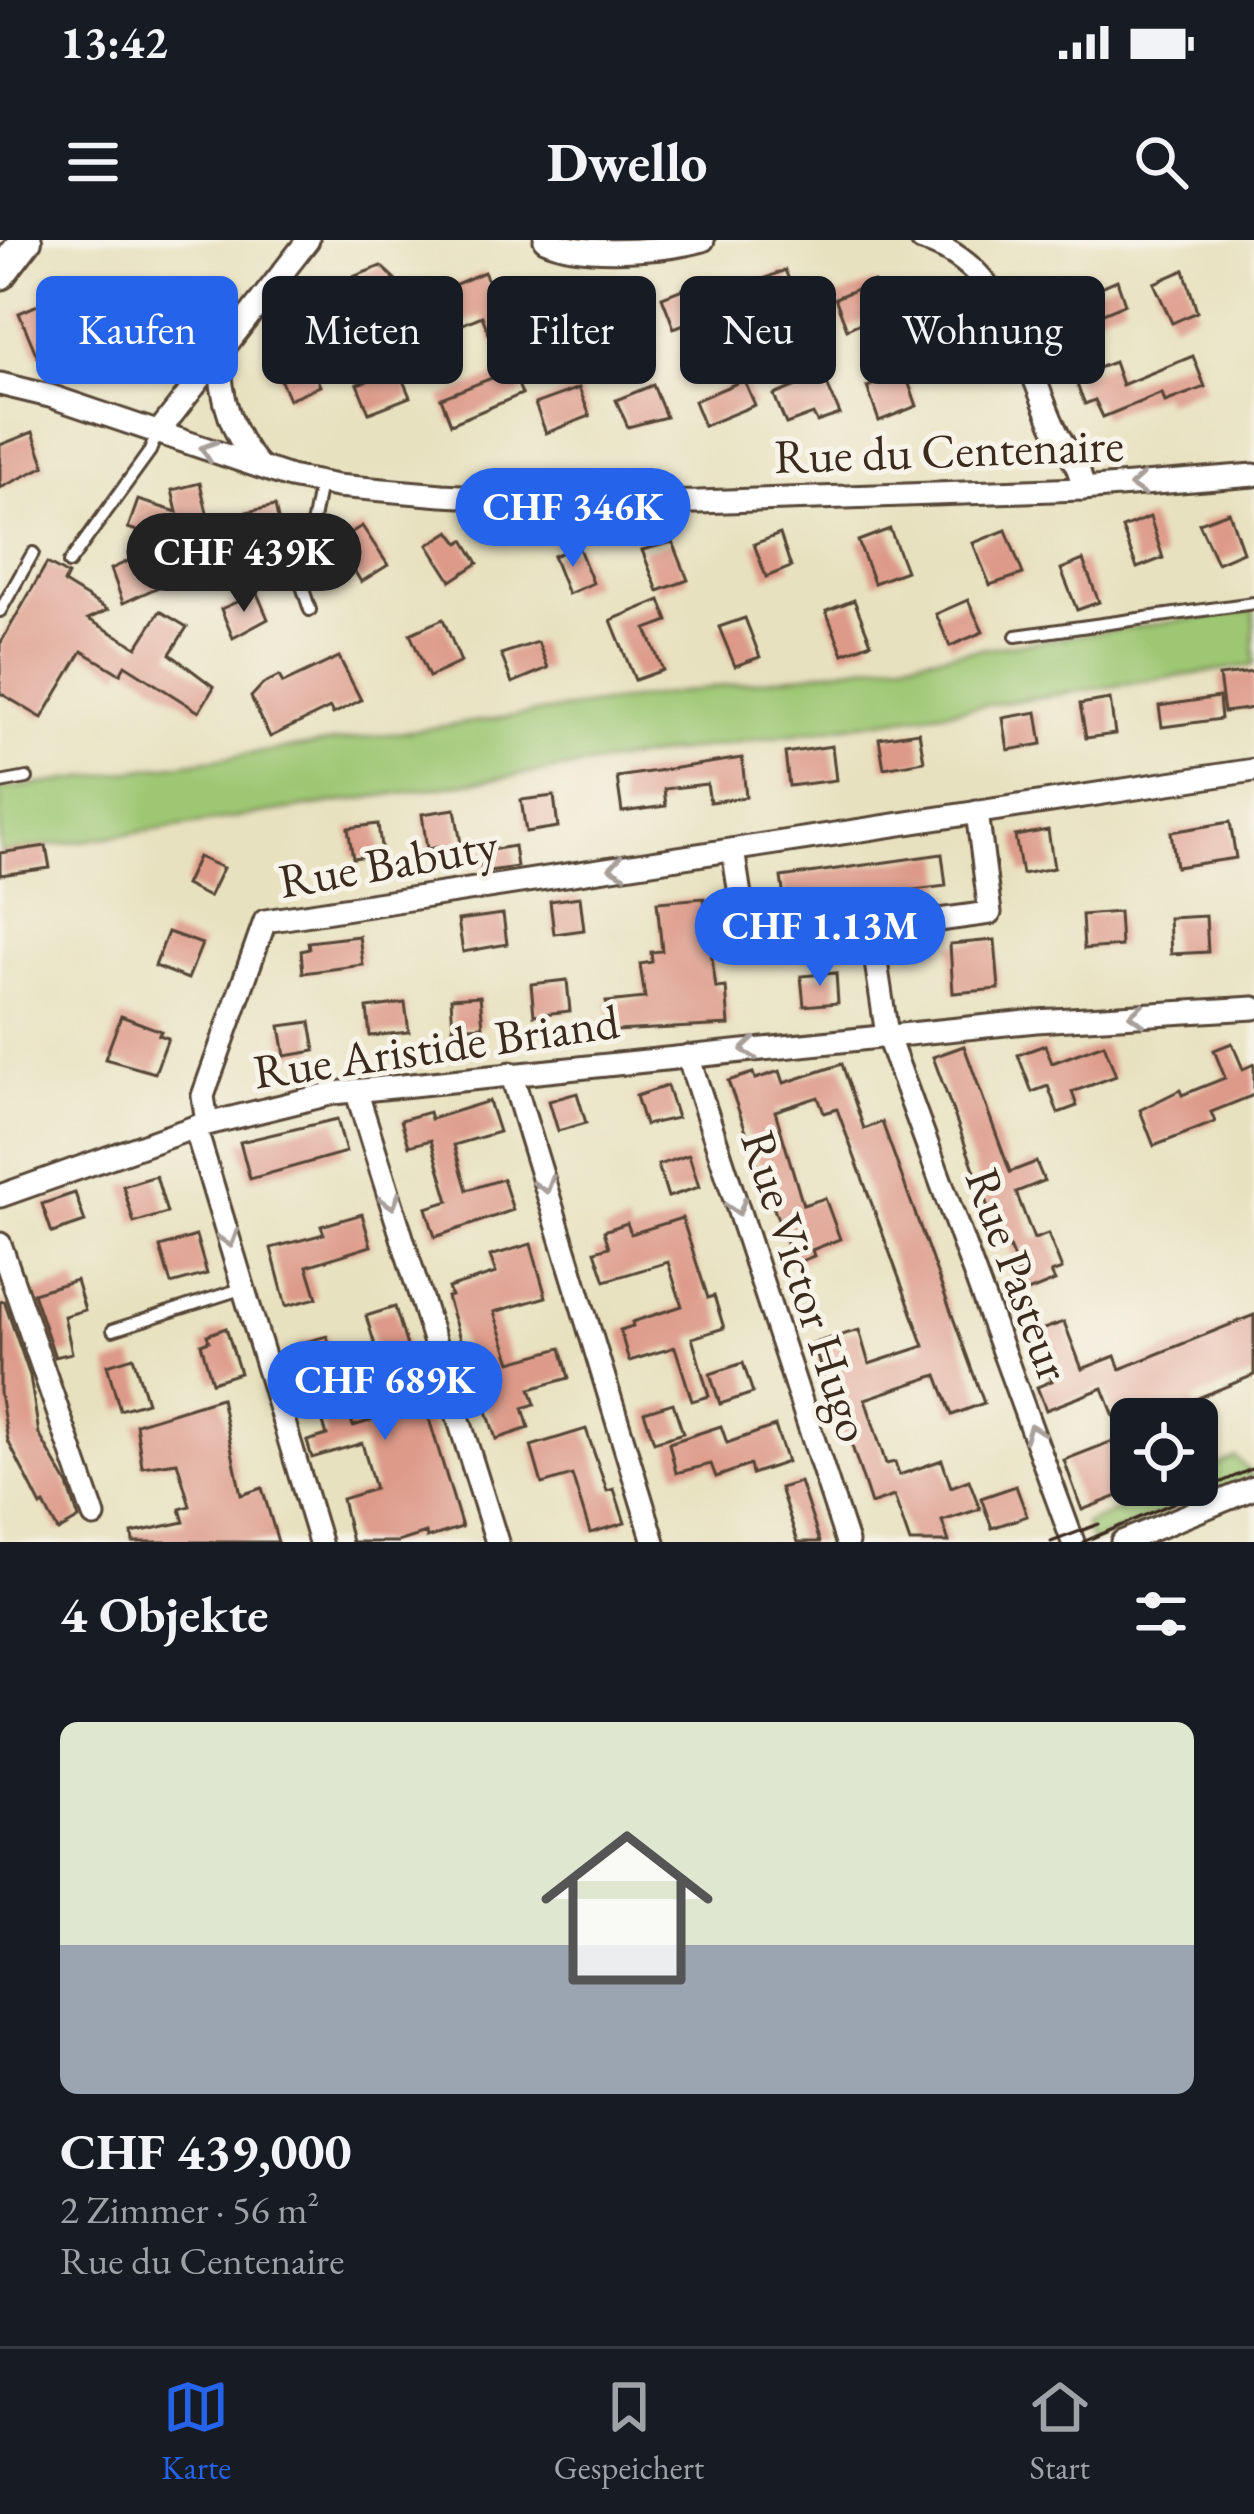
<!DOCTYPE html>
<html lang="de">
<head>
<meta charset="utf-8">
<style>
  :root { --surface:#171b24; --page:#20242c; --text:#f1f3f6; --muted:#9ea1a6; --line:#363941; --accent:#2563eb }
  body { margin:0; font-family:"EB Garamond",serif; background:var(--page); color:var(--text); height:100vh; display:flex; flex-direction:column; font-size:45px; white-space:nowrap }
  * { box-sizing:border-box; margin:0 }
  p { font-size:39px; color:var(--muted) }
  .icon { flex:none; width:66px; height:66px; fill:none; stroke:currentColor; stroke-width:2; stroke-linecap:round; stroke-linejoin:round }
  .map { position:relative; height:1302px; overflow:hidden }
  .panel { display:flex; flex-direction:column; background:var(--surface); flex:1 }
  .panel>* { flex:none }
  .hud { position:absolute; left:36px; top:36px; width:1182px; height:108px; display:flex; gap:24px }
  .buttons { position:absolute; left:1110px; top:1158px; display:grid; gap:24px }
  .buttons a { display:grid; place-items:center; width:108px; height:108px; border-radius:18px; background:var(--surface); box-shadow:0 3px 9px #0004; font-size:60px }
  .price { position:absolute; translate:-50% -102px; padding:0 27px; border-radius:42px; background:var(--accent); color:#fff; font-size:39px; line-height:78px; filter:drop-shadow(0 3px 6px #0008) }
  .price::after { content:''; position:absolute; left:50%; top:72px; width:36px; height:27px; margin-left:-18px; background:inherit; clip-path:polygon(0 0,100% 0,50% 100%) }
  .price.selected { background:#222; color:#fff }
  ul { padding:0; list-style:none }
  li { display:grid; align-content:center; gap:24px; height:636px; padding:0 60px }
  li span { display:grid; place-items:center; height:372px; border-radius:18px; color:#555 }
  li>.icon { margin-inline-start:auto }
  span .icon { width:216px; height:216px; fill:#fffc; stroke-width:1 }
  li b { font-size:51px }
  h2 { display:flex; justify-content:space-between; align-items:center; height:144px; padding:0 60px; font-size:51px }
  .tag { padding:0 42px; border-radius:18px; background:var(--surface); box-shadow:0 3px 9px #0004; font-size:42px; line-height:108px }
  .tag.selected { background:var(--accent); color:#fff }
  .status { display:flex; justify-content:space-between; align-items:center; height:84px; padding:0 60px; background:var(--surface); direction:ltr }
  .status svg { height:33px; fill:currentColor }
  header { display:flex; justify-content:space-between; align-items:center; height:156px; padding:0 60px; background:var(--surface); font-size:54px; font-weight:700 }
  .menu { display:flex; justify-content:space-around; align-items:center; height:168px; border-top:3px solid var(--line); background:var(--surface); font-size:33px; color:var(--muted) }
  .menu a { display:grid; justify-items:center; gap:6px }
  .menu .selected { color:var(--accent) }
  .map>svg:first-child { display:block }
</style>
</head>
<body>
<div class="status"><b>13:42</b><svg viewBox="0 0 49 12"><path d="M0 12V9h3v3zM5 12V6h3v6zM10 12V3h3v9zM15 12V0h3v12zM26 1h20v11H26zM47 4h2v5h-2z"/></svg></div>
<header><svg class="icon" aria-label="menu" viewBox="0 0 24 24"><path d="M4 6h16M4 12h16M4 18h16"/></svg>Dwello<svg class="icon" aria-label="search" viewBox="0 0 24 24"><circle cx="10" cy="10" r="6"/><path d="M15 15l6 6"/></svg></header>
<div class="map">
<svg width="1254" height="1302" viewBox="0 0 1254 1302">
  <rect width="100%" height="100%" fill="#f7f3e8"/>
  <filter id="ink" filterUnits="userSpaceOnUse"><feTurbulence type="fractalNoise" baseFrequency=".00833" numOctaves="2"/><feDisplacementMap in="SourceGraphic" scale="24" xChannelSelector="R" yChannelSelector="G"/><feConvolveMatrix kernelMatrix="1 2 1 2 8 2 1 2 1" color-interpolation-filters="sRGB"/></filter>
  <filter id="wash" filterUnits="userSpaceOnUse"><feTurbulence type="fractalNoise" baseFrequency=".004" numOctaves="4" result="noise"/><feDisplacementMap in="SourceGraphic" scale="48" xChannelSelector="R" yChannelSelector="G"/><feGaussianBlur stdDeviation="2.7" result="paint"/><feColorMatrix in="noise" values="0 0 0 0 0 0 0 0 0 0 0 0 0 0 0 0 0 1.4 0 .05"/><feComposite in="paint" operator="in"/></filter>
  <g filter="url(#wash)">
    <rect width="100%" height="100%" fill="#e8e1bf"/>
    <g fill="#9ec773" stroke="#6c7848" stroke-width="3">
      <polygon points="1254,370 1254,425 0,613 0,550"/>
      <polygon points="1236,1217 1253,1236 1092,1302 1085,1284 1177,1245 1197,1245 1197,1235"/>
    </g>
    <g id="blocks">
      <g fill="#dd9a89">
        <polygon points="381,26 395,39 379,56 328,75 319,50"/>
        <polygon points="785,30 797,59 753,79 749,69 738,74 730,53"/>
        <polygon points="1184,30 1197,72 1172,83 1154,43"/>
        <polygon points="484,32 495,56 530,41 541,69 521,78 526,90 493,104 482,76 453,88 450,81 424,92 412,63"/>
        <polygon points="1070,39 1078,57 1117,40 1125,64 1086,80 1091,90 1059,103 1038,52"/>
        <polygon points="703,41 714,72 674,88 662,57"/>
        <polygon points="874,42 886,71 847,89 835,58"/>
        <polygon points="613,47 628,86 604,96 588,57"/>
        <polygon points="173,53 185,82 137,102 124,73"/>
        <polygon points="948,55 960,84 923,97 912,69"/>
        <polygon points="54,58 72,101 37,116 19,73"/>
        <polygon points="302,103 320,146 289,159 270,116"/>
        <polygon points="1193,116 1205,147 1165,162 1162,153 1103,177 1095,160 1085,164 1074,137 1114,122 1122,145"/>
        <polygon points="512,130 522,154 451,184 441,158"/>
        <polygon points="399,131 410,157 369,173 357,144"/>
        <polygon points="905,133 917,166 879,181 867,147"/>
        <polygon points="823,135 840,174 817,182 813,174 786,184 774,155"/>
        <polygon points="744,140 755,165 704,186 694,161"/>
        <polygon points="653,145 666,177 628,187 616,160"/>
        <polygon points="579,148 590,176 546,193 535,164"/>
        <polygon points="33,192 45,226 0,248 0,205"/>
        <polygon points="200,243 209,281 218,284 161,299 128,288 138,260 177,272 172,250"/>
        <polygon points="275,266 285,311 258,317 247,272"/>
        <polygon points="1229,272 1243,312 1217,323 1199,283"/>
        <polygon points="1150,277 1163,318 1137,328 1122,288"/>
        <polygon points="362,286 388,325 361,342 337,301"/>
        <polygon points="890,289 906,331 874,343 858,301"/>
        <polygon points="1006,290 1023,334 990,345 973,303"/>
        <polygon points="450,291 459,303 464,300 478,323 451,341 428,305"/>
        <polygon points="780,294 791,327 766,337 754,304"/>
        <polygon points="673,302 688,340 658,351 642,310"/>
        <polygon points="578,306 593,343 568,354 553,316"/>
        <polygon points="153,310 167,343 123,363 111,329"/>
        <polygon points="1083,320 1099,362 1077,370 1061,329"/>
        <polygon points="47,323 68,335 64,343 108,370 88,379 137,407 160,371 187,387 170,414 214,447 199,472 125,425 120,434 82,411 42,478 0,453 0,404"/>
        <polygon points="257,353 268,379 233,398 221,369"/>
        <polygon points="660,360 668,381 646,389 663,430 635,440 611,380"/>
        <polygon points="854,360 871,403 843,414 826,371"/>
        <polygon points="968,360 983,392 950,406 936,374"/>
        <polygon points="745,378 760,417 735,426 719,387"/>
        <polygon points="443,379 461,422 429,437 410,394"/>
        <polygon points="538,402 548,428 512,443 501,414"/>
        <polygon points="339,417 361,460 333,474 330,468 270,497 251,457 263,444 279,436 283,443"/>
        <polygon points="1254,432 1254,468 1224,472 1219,436"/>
        <polygon points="1219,457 1221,479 1162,487 1159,466"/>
        <polygon points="1110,459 1115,494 1086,498 1080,464"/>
        <polygon points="1037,472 1042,504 1008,510 1003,478"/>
        <polygon points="919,492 924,521 884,528 879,498"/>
        <polygon points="832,506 836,540 789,546 785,513"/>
        <polygon points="742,518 746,557 710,562 707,544 664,549 666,566 622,572 617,537"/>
        <polygon points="554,556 558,587 526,592 521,560"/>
        <polygon points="455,569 461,604 427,609 422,574"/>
        <polygon points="1230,582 1236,618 1176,627 1171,592"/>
        <polygon points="378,584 382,614 353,618 348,588"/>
        <polygon points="1048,590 1054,628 1022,634 1015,596"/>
        <polygon points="46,606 50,628 0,635 0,613"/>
        <polygon points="514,606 517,627 482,632 479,612"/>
        <polygon points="942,614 946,646 882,654 884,670 845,676 843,663 786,672 781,637"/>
        <polygon points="198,617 223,628 209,657 185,645"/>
        <polygon points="580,657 584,690 554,694 550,661"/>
        <polygon points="704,658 716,748 726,747 729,785 615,791 606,762 645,758 640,724 652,722 651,712 662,711 657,662"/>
        <polygon points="1119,672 1121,706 1084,709 1082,675"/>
        <polygon points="503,674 507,704 463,712 458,680"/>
        <polygon points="1206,676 1208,712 1171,714 1169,678"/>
        <polygon points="168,692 202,704 188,739 155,726"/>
        <polygon points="359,696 363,725 303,733 301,711 309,709 308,702"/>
        <polygon points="995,700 999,749 953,753 950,704"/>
        <polygon points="836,733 838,763 804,766 801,736"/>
        <polygon points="567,740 570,771 534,775 531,744"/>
        <polygon points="480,756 483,786 453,788 451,758"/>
        <polygon points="405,763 409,792 370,796 367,768"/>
        <polygon points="121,776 161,791 159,795 168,798 155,833 105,819"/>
        <polygon points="310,782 315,811 285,816 280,786"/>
        <polygon points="1232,803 1243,829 1254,824 1254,855 1211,872 1215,882 1154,906 1140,870 1180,850 1182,855 1225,838 1214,810"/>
        <polygon points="1104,804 1116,836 1072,852 1077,866 1058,873 1048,846 1032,852 1018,815 1045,805 1052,823"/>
        <polygon points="964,806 1010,932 1036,922 1044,941 1016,952 1034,999 1048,994 1062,1029 1051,1033 1055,1041 1018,1056 1010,1036 1019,1032 1001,987 996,989 933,817"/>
        <polygon points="842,824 864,889 882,882 984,1163 952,1175 937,1135 865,1159 886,1224 895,1222 899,1235 942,1220 951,1247 969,1240 980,1269 942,1281 949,1302 910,1302 894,1256 871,1264 850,1200 844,1202 813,1103 859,1090 869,1124 924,1106 837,869 824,873 818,857 775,871 803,965 825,958 840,999 812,1010 814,1016 794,1024 728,841 753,833 755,839 780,831 784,843"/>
        <polygon points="667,846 677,878 645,885 636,856"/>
        <polygon points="577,853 586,883 558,891 549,861"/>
        <polygon points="489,861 499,892 454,905 467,950 503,939 513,970 435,997 426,968 449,961 431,900 409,906 401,880 429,872 431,879"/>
        <polygon points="337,879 346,912 250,939 240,902"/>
        <polygon points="689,915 699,947 668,957 658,925"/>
        <polygon points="156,936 167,973 134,983 123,946"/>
        <polygon points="75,953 85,982 52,993 42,964"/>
        <polygon points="362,974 371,1006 307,1026 317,1058 286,1066 271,1008 324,994 321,986"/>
        <polygon points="682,978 708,1058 714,1056 724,1088 692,1098 709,1156 692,1161 675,1107 629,1121 620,1090 633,1086 632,1082 682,1066 668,1022 605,1041 595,1011 609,1007 604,991 627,983 631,994"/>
        <polygon points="196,996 207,1034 171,1044 160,1007"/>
        <polygon points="531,1004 546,1057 494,1072 511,1122 561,1108 569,1138 530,1149 535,1164 523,1168 529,1188 496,1199 476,1137 472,1138 447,1057 451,1056 448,1048 496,1033 490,1016"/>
        <polygon points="76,1040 85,1070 64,1076 72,1113 55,1117 33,1053"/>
        <polygon points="4,1061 30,1136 39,1194 68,1245 79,1279 58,1291 44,1264 41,1266 8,1201 0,1153 0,1062"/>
        <polygon points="395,1067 462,1287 427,1298 426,1293 398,1302 352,1302 342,1259 375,1249 362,1203 312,1218 307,1201 327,1195 297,1104 327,1096 353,1186 396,1173 366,1076"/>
        <polygon points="1254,1075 1254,1135 1193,1160 1198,1171 1178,1179 1115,1179 1103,1148 1046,1170 1037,1147 1052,1141 1035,1092 1064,1082 1082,1129 1115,1116 1120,1129"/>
        <polygon points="226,1088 240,1133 212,1142 201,1104 209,1101 207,1095"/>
        <polygon points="133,1117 147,1162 120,1170 107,1125"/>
        <polygon points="743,1123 753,1153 720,1164 710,1134"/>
        <polygon points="221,1158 241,1255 262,1248 278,1302 133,1302 132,1293 184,1282 180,1269 190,1266 177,1222 142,1227 136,1184"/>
        <polygon points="673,1163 683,1193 654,1202 644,1172"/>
        <polygon points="721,1186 727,1203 775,1186 787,1222 752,1234 750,1225 716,1237 711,1224 676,1233 669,1203"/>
        <polygon points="586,1189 607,1251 614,1249 625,1283 590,1293 572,1235 542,1244 531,1206"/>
        <polygon points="1131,1194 1131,1251 1082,1270 1064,1220"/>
        <polygon points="800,1242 820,1302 798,1302 780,1248"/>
        <polygon points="1016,1246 1027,1276 992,1288 981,1258"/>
      </g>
    </g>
  </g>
  <g filter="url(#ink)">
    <use href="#blocks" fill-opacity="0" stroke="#554536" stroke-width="3"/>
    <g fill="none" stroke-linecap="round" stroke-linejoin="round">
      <defs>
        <g id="lane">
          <polyline points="69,323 150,211 157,194"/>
          <polyline points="310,370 301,343 320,243"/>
          <polyline points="0,371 33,313"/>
          <polyline points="1016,396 1254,363"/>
          <polyline points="0,543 27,538"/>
          <polyline points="113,1090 244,1048"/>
        </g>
        <g id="street">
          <path d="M 545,0 C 581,17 664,11 703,0"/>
          <path d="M 922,0 C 1005,23 1024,122 1056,191 C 1066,213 1082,224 1082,249"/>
          <path d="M 220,116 C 220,158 231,194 259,226"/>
          <polyline points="0,144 50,156 290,237 337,246 442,255 593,263 698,262 1082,249 1254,235"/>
          <polyline points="157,194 308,0"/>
          <polyline points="733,610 748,706 990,673 977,572"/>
          <polyline points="871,689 887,795 1073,1302"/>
          <polyline points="688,816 847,1302"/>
          <polyline points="511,833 654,1302"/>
          <polyline points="356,850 497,1302"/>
          <polyline points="207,883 203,856 265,681 1254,530"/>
          <polyline points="195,887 320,1302"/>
          <polyline points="0,956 195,887 334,853 1036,781 1254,768"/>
          <polyline points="0,1004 94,1276"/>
          <polyline points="1122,1302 1254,1248"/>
        </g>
        <polyline id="secondary" points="0,34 26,0"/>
      </defs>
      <use href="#lane" stroke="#554536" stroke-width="16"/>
      <use href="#street" stroke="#554536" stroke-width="27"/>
      <use href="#secondary" stroke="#554536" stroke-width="36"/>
      <use href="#lane" stroke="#fff" stroke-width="10"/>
      <use href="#street" stroke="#fff" stroke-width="21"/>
      <use href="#secondary" stroke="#fff" stroke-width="30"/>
      <g stroke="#3b2a1e" stroke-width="3">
        <polyline points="1051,1302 1099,1284"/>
        <polyline points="1083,1302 1254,1228"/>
      </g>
    </g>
    <defs><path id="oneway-chevron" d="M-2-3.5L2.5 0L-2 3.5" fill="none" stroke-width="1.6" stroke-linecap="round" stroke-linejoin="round" transform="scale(3)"/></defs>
    <g stroke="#a79f9a">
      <use href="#oneway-chevron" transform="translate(208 210) rotate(-162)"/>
      <use href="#oneway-chevron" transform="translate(1138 245) rotate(176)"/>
      <use href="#oneway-chevron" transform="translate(617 627) rotate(171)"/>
      <use href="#oneway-chevron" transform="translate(1137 775) rotate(177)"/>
      <use href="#oneway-chevron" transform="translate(749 809) rotate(174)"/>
      <use href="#oneway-chevron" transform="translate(545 945) rotate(73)"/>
      <use href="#oneway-chevron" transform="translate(391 961) rotate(73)"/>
      <use href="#oneway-chevron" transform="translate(737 967) rotate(72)"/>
      <use href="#oneway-chevron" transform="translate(229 999) rotate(73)"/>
      <use href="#oneway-chevron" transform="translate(1033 1192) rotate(-110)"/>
    </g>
  </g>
  <g text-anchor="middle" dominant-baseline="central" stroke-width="10" stroke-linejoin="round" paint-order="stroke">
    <g font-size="48" fill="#3b2a1e" stroke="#f7f3e8">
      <text transform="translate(949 210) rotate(-2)">Rue du Centenaire</text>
      <text transform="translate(388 622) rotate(-10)">Rue Babuty</text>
      <text transform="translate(436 806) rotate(-8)">Rue Aristide Briand</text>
      <text transform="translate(1019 1034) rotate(70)">Rue Pasteur</text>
      <text transform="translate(807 1046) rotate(72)">Rue Victor Hugo</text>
    </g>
  </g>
</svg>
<div class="buttons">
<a><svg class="icon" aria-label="locate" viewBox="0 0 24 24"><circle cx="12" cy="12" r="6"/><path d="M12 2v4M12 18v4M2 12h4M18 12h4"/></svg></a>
</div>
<b class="price" style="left:573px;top:330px">CHF 346K</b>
<b class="price selected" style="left:244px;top:375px">CHF 439K</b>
<b class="price" style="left:820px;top:749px">CHF 1.13M</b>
<b class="price" style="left:385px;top:1203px">CHF 689K</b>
<div class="hud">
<a class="tag selected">Kaufen</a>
<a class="tag">Mieten</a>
<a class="tag">Filter</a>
<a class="tag">Neu</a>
<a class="tag">Wohnung</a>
</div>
</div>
<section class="panel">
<h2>4 Objekte<svg class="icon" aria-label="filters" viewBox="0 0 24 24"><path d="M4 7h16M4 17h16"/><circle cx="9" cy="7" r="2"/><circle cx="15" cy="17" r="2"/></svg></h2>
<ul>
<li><span style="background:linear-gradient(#dfe7d0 60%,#9aa5b1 0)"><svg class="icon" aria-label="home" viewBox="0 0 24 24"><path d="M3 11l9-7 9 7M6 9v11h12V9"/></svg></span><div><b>CHF 439,000</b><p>2 Zimmer · 56 m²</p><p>Rue du Centenaire</p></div></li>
</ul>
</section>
<nav class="menu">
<a class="selected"><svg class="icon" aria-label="map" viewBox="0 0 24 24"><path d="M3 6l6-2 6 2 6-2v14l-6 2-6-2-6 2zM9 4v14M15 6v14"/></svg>Karte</a>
<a><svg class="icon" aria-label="saved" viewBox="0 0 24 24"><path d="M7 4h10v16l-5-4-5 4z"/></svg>Gespeichert</a>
<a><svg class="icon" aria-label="home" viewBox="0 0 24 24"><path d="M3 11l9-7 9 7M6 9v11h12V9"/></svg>Start</a>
</nav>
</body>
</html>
